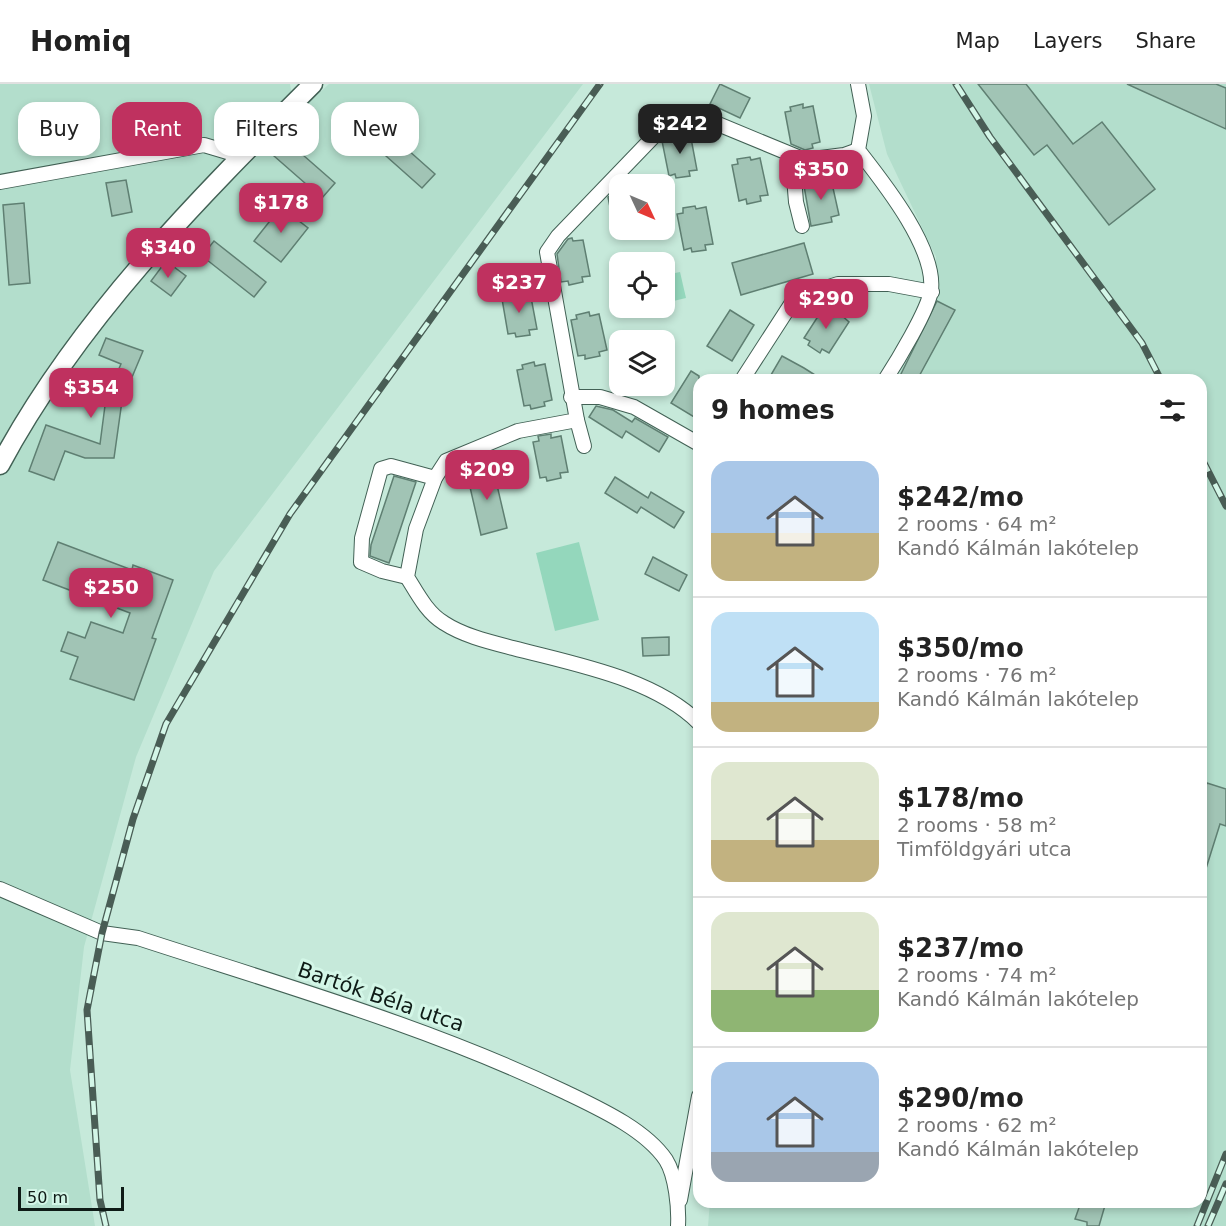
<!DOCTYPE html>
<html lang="en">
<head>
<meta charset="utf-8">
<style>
  :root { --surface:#fff; --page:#f6f6f6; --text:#222; --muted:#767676; --line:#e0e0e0; --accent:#bf315f }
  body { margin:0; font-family:"DejaVu Sans",sans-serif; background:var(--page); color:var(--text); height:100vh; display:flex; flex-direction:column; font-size:22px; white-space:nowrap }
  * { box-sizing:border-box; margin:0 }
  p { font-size:20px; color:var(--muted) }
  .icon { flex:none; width:33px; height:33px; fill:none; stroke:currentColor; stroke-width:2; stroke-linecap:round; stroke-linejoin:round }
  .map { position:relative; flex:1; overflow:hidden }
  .details { position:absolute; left:693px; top:290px; width:514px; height:834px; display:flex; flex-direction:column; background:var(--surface); border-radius:18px; box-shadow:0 3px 9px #0003 }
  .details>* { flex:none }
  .hud { position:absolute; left:18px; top:18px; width:570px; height:54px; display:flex; gap:12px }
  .needle { width:39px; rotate:134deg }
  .buttons { position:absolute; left:609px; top:90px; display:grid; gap:12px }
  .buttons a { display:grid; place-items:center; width:66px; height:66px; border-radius:12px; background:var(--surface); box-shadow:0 3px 9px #0003; font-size:30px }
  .scale { position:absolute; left:18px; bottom:15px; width:106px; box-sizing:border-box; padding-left:6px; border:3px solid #0e1b16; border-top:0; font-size:16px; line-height:21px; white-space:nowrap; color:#0e1b16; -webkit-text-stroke:4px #d3f6e7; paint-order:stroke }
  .price { position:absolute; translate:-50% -51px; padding:0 14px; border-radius:12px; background:var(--accent); color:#fff; font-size:20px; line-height:39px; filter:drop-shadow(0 2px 3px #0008) }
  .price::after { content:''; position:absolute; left:50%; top:36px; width:18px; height:14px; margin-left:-9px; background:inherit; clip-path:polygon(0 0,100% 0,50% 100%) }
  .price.active { background:#222; color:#fff }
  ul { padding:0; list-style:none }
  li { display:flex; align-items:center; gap:18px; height:150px; padding:0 18px }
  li+li { border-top:2px solid var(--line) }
  li span { display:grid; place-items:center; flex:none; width:168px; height:120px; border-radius:18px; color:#555 }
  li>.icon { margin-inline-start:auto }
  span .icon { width:72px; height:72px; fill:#fffc; stroke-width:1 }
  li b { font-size:26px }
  h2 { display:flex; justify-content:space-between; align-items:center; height:72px; padding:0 18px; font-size:26px }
  .tag { padding:0 21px; border-radius:18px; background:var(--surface); box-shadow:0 3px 9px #0003; font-size:21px; line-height:54px }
  .tag.active { background:var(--accent); color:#fff }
  header { display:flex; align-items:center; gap:36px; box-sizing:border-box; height:84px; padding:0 30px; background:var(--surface); border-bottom:2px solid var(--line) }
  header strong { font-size:28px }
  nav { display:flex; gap:33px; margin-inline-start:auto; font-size:21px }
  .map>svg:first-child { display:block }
</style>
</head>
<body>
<header>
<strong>Homiq</strong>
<nav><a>Map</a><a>Layers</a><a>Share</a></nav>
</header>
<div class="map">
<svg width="1226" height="1142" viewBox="0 0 1226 1142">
  <rect width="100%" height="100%" fill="#c6e9da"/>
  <g fill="#b3decc">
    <polygon points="0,0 290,0 295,32 329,0 583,0 214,487 136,673 84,863 70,986 95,1142 0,1142"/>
    <polygon points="869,0 1226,0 1226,1142 708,1142 710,1118 1202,1118 1202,296 889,295 936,215 936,173 887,70"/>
  </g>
  <g fill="#94d7bc">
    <polygon points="680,188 686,214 665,219 665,191"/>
    <polygon points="579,458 599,536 555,547 536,469"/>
  </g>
  <g fill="#a1c4b5" stroke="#5f7f72" stroke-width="1.5">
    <polygon points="720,0 750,14 740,34 710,20"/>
    <polygon points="978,0 1026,0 1073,60 1102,38 1155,105 1109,141 1047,61 1034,71"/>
    <polygon points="1127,0 1216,0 1226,4 1226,45"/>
    <polygon points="803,20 803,24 813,22 820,58 812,60 813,64 805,66 791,60 785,28 791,27 790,23"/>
    <polygon points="680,48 680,51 690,49 697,86 689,87 690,92 676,94 675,90 669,92 662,57"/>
    <polygon points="287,57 335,99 322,114 274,72"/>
    <polygon points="399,58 435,90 422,104 386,72"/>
    <polygon points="750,73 751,76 760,74 768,111 760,112 761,117 747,120 746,115 739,117 732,81 738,80 737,75"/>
    <polygon points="821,94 822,97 831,95 839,131 831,133 832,138 811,142 804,102 809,100 808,96"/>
    <polygon points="126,96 132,128 112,132 106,99"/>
    <polygon points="620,105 620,143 614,143 608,113"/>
    <polygon points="24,119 30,199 9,201 3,121"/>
    <polygon points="695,122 696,125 706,123 713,160 705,161 706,166 692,168 691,164 684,166 677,130 683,129 683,124"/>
    <polygon points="281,123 308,144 281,178 254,157"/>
    <polygon points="572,154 573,157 583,156 590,192 582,193 583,198 569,201 568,197 561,198 557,170 568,155"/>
    <polygon points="214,157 266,198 254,213 202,172"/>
    <polygon points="804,159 813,190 741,211 732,179"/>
    <polygon points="166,177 186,192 171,212 151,197"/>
    <polygon points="519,207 520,210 530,208 537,245 529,246 530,251 516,253 515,249 508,250 502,215 507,213 507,209"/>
    <polygon points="937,217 955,226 917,296 898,296"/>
    <polygon points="824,223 829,226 832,223 849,238 829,269 822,265 820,269 808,261 810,257 804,254"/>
    <polygon points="730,226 754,241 732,277 707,262"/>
    <polygon points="589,228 590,232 599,230 607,266 599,268 600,272 585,275 585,271 578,272 571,236 577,235 576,231"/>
    <polygon points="106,254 143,267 122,317 114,374 85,374 65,367 54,396 29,387 46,341 100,360 106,314 121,280 99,271"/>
    <polygon points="782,272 804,284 823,296 768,296"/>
    <polygon points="534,278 535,282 545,280 552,316 544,318 545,322 531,325 530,321 524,322 517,286 523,285 522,281"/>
    <polygon points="691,287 699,292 699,336 671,319"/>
    <polygon points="596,322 613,326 632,338 635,334 668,353 659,368 626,347 622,354 589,333"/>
    <polygon points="551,350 551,354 561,352 568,388 560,389 561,394 547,397 546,393 540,394 533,358 539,357 538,352"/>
    <polygon points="493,384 507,444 481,451 467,390"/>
    <polygon points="394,392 416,398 389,479 370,472 371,461"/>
    <polygon points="615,393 648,414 651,408 684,428 674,444 641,423 637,429 605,409"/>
    <polygon points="58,458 132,486 133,481 173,496 152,554 156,555 134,616 70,595 78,573 61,567 68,548 85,554 91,538 123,549 130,529 43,496"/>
    <polygon points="653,473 687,491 679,507 645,490"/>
    <polygon points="669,553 669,571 643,572 642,554"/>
    <polygon points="1207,699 1226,705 1226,742 1220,740 1204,791 1202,790 1202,748 1205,735 1202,734 1202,703 1205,704"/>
    <polygon points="1081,1118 1106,1118 1099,1142 1087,1142 1087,1138 1075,1135"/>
  </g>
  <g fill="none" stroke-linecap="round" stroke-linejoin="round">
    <defs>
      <g id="minor">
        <path d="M 858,0 L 864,32 L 858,66 C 883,98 936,164 931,206 C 929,225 896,279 885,296"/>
        <polyline points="0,98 204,61 241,72"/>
        <polyline points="802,142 796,118 794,93 805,76"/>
        <polyline points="742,296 795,214 838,200 889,200 932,208"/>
        <polyline points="571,313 600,313 634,323 699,360"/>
        <polyline points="577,336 584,362"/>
        <polyline points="407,493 382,487 361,478 362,454 381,385 391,382 435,394"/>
        <path d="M 699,639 C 654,594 573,580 513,564 C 490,558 464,552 444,539 C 427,529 417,509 407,493 L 416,445 L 435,394 L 446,377 L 518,347 L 577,336 L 547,168 L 558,152 L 660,46 L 677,37 L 701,33 L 805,76 L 844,71 L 858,66"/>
        <path d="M 0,805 L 102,849 L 138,854 C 282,901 429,943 565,1008 C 598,1024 645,1045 666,1076 C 676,1092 679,1124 678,1142"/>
        <polyline points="680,1116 699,1012"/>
      </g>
      <path id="secondary" d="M 0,381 C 78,235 197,116 313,0"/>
    </defs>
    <use href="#minor" stroke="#426155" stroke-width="16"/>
    <use href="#secondary" stroke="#426155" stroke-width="21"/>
    <use href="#minor" stroke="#fff" stroke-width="14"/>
    <use href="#secondary" stroke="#fff" stroke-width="18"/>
    <defs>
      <g id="rail">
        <polyline points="956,0 990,53 1142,259 1161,296"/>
        <polyline points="1202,375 1226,422"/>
        <polyline points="106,1142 100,1116 87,926 102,849 133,735 166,640 290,430 600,0"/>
        <polyline points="1197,1142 1226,1070"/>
        <polyline points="1208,1142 1226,1100"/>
      </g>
    </defs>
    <use href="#rail" stroke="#495d55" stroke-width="7"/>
    <use href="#rail" stroke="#d3f6e7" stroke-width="4.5" stroke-dasharray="14" stroke-linecap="butt"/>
  </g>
  <g text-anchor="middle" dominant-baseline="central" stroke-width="6" stroke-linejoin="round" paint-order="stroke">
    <g font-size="21" fill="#0e1b16" stroke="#d3f6e7">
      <text transform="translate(381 913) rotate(19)">Bartók Béla utca</text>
    </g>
  </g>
</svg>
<div class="buttons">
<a><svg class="needle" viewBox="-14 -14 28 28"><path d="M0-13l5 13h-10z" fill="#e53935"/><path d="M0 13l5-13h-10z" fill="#767676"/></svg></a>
<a><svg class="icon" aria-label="locate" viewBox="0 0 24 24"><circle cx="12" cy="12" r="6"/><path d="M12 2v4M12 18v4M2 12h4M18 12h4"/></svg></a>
<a><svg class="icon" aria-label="layers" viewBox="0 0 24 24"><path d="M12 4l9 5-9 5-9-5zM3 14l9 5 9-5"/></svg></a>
</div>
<div class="scale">50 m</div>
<b class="price active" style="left:680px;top:71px">$242</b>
<b class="price" style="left:821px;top:117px">$350</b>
<b class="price" style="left:281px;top:150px">$178</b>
<b class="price" style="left:168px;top:195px">$340</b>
<b class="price" style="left:519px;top:230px">$237</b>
<b class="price" style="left:826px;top:246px">$290</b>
<b class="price" style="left:91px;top:335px">$354</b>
<b class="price" style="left:487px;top:417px">$209</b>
<b class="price" style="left:111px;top:535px">$250</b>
<div class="hud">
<a class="tag">Buy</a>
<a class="tag active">Rent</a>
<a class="tag">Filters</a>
<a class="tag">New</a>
</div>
<section class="details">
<h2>9 homes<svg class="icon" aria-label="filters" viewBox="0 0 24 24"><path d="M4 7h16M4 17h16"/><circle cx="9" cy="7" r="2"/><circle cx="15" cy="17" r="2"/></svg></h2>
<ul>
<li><span style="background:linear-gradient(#a9c7e8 60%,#c2b280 0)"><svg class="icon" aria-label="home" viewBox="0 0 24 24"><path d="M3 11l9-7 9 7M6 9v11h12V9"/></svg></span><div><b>$242/mo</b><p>2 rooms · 64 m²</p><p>Kandó Kálmán lakótelep</p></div></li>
<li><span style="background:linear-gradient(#bfe0f5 75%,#c2b280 0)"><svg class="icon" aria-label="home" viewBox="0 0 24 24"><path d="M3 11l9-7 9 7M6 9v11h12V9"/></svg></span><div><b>$350/mo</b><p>2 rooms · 76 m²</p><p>Kandó Kálmán lakótelep</p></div></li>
<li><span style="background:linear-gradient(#dfe7d0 65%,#c2b280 0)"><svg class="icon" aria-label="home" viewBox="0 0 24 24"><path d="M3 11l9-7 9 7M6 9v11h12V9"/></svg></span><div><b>$178/mo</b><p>2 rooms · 58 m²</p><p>Timföldgyári utca</p></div></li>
<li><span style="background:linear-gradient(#dfe7d0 65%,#8fb573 0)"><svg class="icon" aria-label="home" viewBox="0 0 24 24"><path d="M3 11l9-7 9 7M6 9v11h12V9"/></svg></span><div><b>$237/mo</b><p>2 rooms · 74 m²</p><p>Kandó Kálmán lakótelep</p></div></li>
<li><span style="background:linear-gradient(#a9c7e8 75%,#9aa5b1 0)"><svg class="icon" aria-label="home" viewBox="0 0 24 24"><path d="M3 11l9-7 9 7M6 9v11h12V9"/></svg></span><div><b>$290/mo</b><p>2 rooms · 62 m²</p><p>Kandó Kálmán lakótelep</p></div></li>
</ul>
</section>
</div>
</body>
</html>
